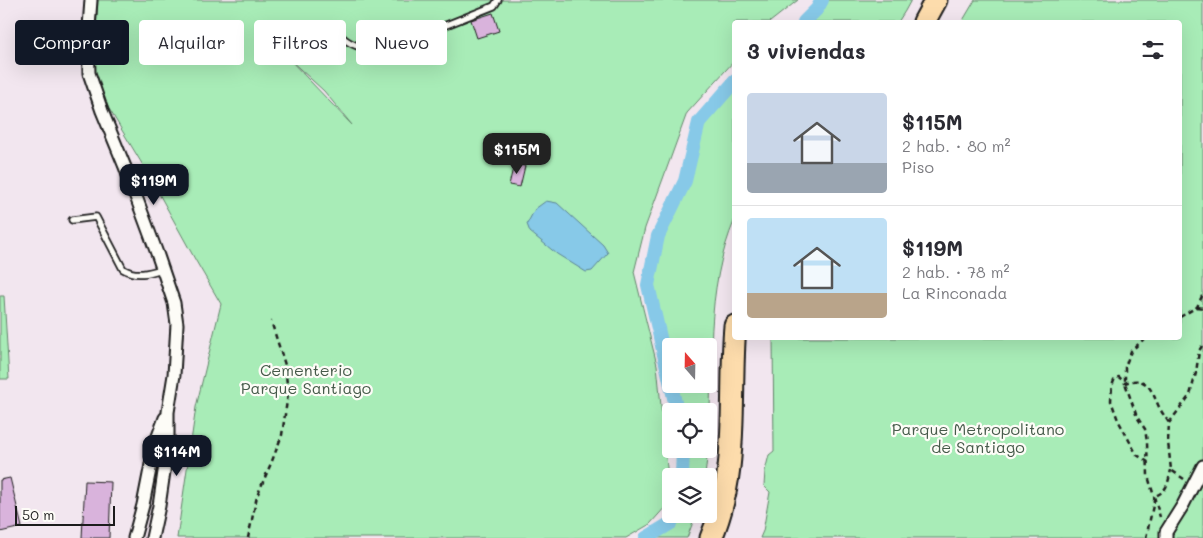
<!DOCTYPE html>
<html lang="es">
<head>
<meta charset="utf-8">
<style>
  :root { --surface:#fff; --page:#f2f2f3; --text:#2b2b33; --muted:#7c7c81; --line:#e1e1e2; --accent:#111827 }
  body { margin:0; font-family:Mali,sans-serif; background:var(--page); color:var(--text); height:100vh; display:flex; flex-direction:column; font-size:19px; white-space:nowrap }
  * { box-sizing:border-box; margin:0 }
  p { font-size:16px; color:var(--muted) }
  .icon { flex:none; width:28px; height:28px; fill:none; stroke:currentColor; stroke-width:2; stroke-linecap:round; stroke-linejoin:round }
  .map { position:relative; flex:1; overflow:hidden }
  .panel { position:absolute; left:732px; top:20px; width:450px; height:320px; display:flex; flex-direction:column; background:var(--surface); border-radius:5px; box-shadow:0 5px 20px #0002 }
  .panel>* { flex:none }
  .top-card { position:absolute; left:15px; top:20px; width:475px; height:45px; display:flex; gap:10px }
  .needle { width:32px; rotate:340deg }
  .fabs { position:absolute; left:662px; top:338px; display:grid; gap:10px }
  .fabs a { display:grid; place-items:center; width:55px; height:55px; border-radius:5px; background:var(--surface); box-shadow:0 5px 20px #0002; font-size:25px }
  .scale { position:absolute; left:15px; bottom:12px; width:100px; box-sizing:border-box; padding-left:5px; border:2px solid #1c1c1c; border-top:0; font-size:14px; line-height:18px; white-space:nowrap; color:#1c1c1c; -webkit-text-stroke:4px #fdfcf7; paint-order:stroke }
  .price { position:absolute; translate:-50% -42px; padding:0 11px; border-radius:10px; background:var(--accent); color:#fff; font-size:16px; line-height:32px; filter:drop-shadow(0 1px 2px #0008) }
  .price::after { content:''; position:absolute; left:50%; top:30px; width:15px; height:11px; margin-left:-8px; background:inherit; clip-path:polygon(0 0,100% 0,50% 100%) }
  .price.on { background:#222; color:#fff }
  ul { padding:0; list-style:none }
  li { display:flex; align-items:center; gap:15px; height:125px; padding:0 15px }
  li+li { border-top:1px solid var(--line) }
  li span { display:grid; place-items:center; flex:none; width:140px; height:100px; border-radius:5px; color:#555 }
  li>.icon { margin-inline-start:auto }
  span .icon { width:60px; height:60px; fill:#fffc; stroke-width:1 }
  li b { font-size:21px }
  h2 { display:flex; justify-content:space-between; align-items:center; height:60px; padding:0 15px; font-size:21px }
  .tag { padding:0 18px; border-radius:5px; background:var(--surface); box-shadow:0 5px 20px #0002; font-size:18px; line-height:45px }
  .tag.on { background:var(--accent); color:#fff }
  .map>svg:first-child { display:block }
</style>
</head>
<body>
<div class="map">
<svg width="1203" height="538" viewBox="0 0 1203 538">
  <rect width="100%" height="100%" fill="#f2e6ef"/>
  <filter id="ink" filterUnits="userSpaceOnUse"><feTurbulence type="fractalNoise" baseFrequency=".02" numOctaves="2"/><feDisplacementMap in="SourceGraphic" scale="10" xChannelSelector="R" yChannelSelector="G"/><feConvolveMatrix kernelMatrix="1 2 1 2 8 2 1 2 1" color-interpolation-filters="sRGB"/></filter>
  <g filter="url(#ink)">
    <g fill="#a8ecb7" stroke="#62846a" fill-rule="evenodd">
      <path d="M 98,0 L 798,0 L 770,22 L 735,22 L 735,60 L 687,113 L 645,228 L 634,272 L 657,365 L 669,488 L 667,505 L 650,524 L 626,538 L 177,538 L 196,407 L 221,304 L 196,261 L 147,172 L 102,97 L 94,66 ZM 288,58 L 324,91 L 352,125 Z"/>
      <polygon points="827,0 911,0 905,11 898,22 810,22 820,12"/>
      <polygon points="975,0 1203,0 1203,538 760,538 763,531 770,492 764,486 765,471 769,455 774,451 773,338 1180,338 1180,22 962,22"/>
      <path d="M 735,88 L 735,219 C 704,292 713,366 709,443 L 709,411 L 682,411 L 675,384 L 709,384 L 709,346 L 671,346 L 671,366 L 652,285 L 662,237 L 689,183 L 704,124 Z"/>
      <polygon points="0,296 4,296 9,379 0,379"/>
      <polygon points="687,449 708,449 705,476 686,476"/>
      <polygon points="681,514 696,514 687,538 655,538 674,526"/>
    </g>
    <polygon fill="#87c9e8" stroke="#5c8496" points="546,201 557,203 603,245 608,253 592,271 586,272 557,254 530,232 527,224 535,209"/>
    <g fill="none" stroke-linecap="round" stroke-linejoin="round">
      <g stroke="#87c9e8" stroke-width="14">
        <polyline points="804,22 817,9 822,0"/>
        <polyline points="677,411 648,285 658,236 685,181 699,122 735,81"/>
        <polyline points="682,476 683,449"/>
        <polyline points="646,538 671,523 676,514"/>
      </g>
    </g>
    <g fill="#d9b3dc" stroke="#1c1c1c">
      <polygon points="493,13 499,31 477,38 471,20"/>
      <polygon points="514,164 525,166 520,187 509,185"/>
      <polygon points="10,478 22,527 0,532 0,480"/>
      <polygon points="85,481 111,482 109,538 82,538"/>
    </g>
    <g fill="none" stroke-linecap="round" stroke-linejoin="round">
      <defs>
        <g id="service">
          <path d="M 342,37 C 353,47 370,51 386,49 L 494,6 L 498,0"/>
          <path d="M 72,220 L 96,217 L 123,269 C 136,277 149,273 162,269"/>
        </g>
        <g id="minor">
          <polyline points="91,0 88,40 89,73 102,111 125,167 158,256 174,303 177,324 174,375 168,412 168,445 159,506 152,538"/>
          <polyline points="134,538 143,505 155,444 165,418"/>
          <polyline points="1166,538 1166,532 1183,505 1203,466"/>
        </g>
        <g id="motorway">
          <polyline points="924,22 936,0"/>
          <path d="M 711,538 C 740,471 729,397 735,326"/>
        </g>
      </defs>
      <use href="#service" stroke="#1c1c1c" stroke-width="9"/>
      <use href="#minor" stroke="#1c1c1c" stroke-width="15"/>
      <use href="#motorway" stroke="#1c1c1c" stroke-width="25"/>
      <g stroke="#1c1c1c" stroke-width="2.5" stroke-dasharray="5 4" stroke-linecap="butt">
        <polyline points="1197,307 1203,308"/>
        <polyline points="1180,317 1197,307 1203,294"/>
        <polyline points="1145,338 1131,351 1125,367 1125,383 1137,417 1145,429 1147,442 1148,476 1160,517"/>
        <path d="M 1148,462 L 1137,455 L 1118,420 L 1111,401 L 1112,386 L 1115,378 L 1119,377 L 1125,383 C 1149,374 1152,393 1160,409 C 1163,414 1166,418 1169,423"/>
        <polyline points="1184,479 1171,470 1168,442 1169,423 1190,395 1196,373 1199,351 1203,344"/>
        <polyline points="248,538 257,496 272,461 282,435 288,394 285,365 271,321"/>
        <path d="M 1146,538 L 1155,496 C 1168,491 1168,482 1171,470"/>
      </g>
      <use href="#service" stroke="#fdfcf7" stroke-width="5.5"/>
      <use href="#minor" stroke="#fdfcf7" stroke-width="11"/>
      <use href="#motorway" stroke="#fddcac" stroke-width="21"/>
    </g>
  </g>
  <g text-anchor="middle" dominant-baseline="central" stroke-width="4.5" stroke-linejoin="round" paint-order="stroke">
    <g font-size="16" fill="#465a4a" stroke="#fdfcf7">
      <text x="306" y="369">Cementerio<tspan x="306" dy="18">Parque Santiago</tspan></text>
      <text x="978" y="428">Parque Metropolitano<tspan x="978" dy="18">de Santiago</tspan></text>
    </g>
  </g>
</svg>
<div class="fabs">
<a><svg class="needle" viewBox="-14 -14 28 28"><path d="M0-13l5 13h-10z" fill="#e53935"/><path d="M0 13l5-13h-10z" fill="#7c7c81"/></svg></a>
<a><svg class="icon" aria-label="locate" viewBox="0 0 24 24"><circle cx="12" cy="12" r="6"/><path d="M12 2v4M12 18v4M2 12h4M18 12h4"/></svg></a>
<a><svg class="icon" aria-label="layers" viewBox="0 0 24 24"><path d="M12 4l9 5-9 5-9-5zM3 14l9 5 9-5"/></svg></a>
</div>
<div class="scale">50 m</div>
<b class="price on" style="left:517px;top:175px">$115M</b>
<b class="price" style="left:154px;top:206px">$119M</b>
<b class="price" style="left:177px;top:477px">$114M</b>
<div class="top-card">
<a class="tag on">Comprar</a>
<a class="tag">Alquilar</a>
<a class="tag">Filtros</a>
<a class="tag">Nuevo</a>
</div>
<section class="panel">
<h2>3 viviendas<svg class="icon" aria-label="filters" viewBox="0 0 24 24"><path d="M4 7h16M4 17h16"/><circle cx="9" cy="7" r="2"/><circle cx="15" cy="17" r="2"/></svg></h2>
<ul>
<li><span style="background:linear-gradient(#c9d6e8 70%,#9aa5b1 0)"><svg class="icon" aria-label="home" viewBox="0 0 24 24"><path d="M3 11l9-7 9 7M6 9v11h12V9"/></svg></span><div><b>$115M</b><p>2 hab. · 80 m²</p><p>Piso</p></div></li>
<li><span style="background:linear-gradient(#bfe0f5 75%,#b9a48a 0)"><svg class="icon" aria-label="home" viewBox="0 0 24 24"><path d="M3 11l9-7 9 7M6 9v11h12V9"/></svg></span><div><b>$119M</b><p>2 hab. · 78 m²</p><p>La Rinconada</p></div></li>
</ul>
</section>
</div>
</body>
</html>
